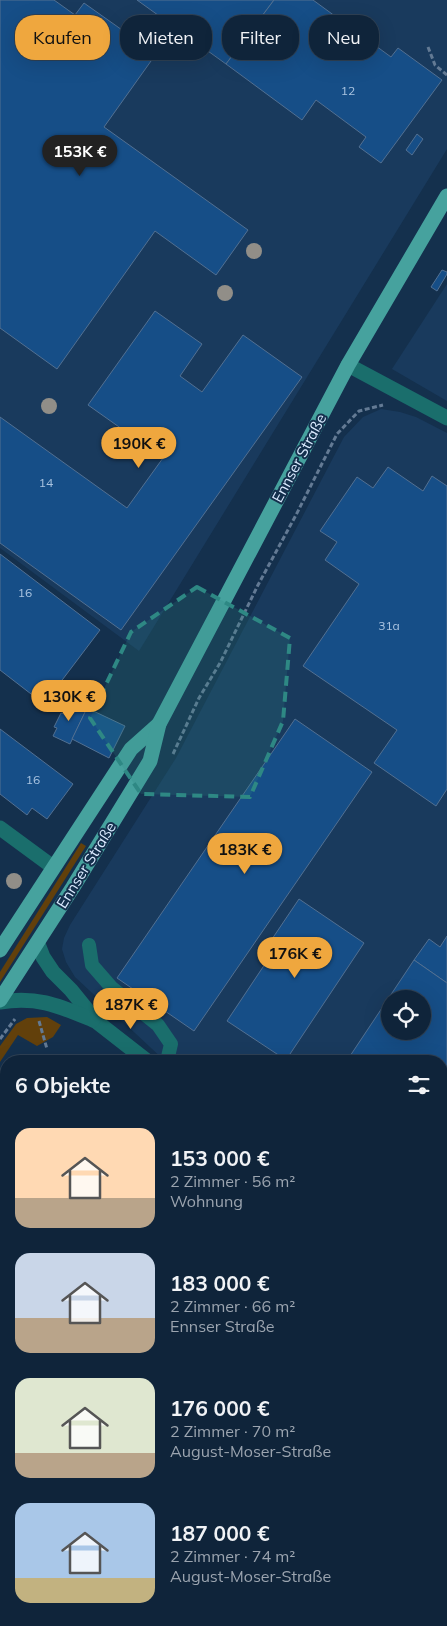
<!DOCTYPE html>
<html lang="de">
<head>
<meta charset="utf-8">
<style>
  :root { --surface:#0f243a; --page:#1d3045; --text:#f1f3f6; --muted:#9ba4af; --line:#2f4154; --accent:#efa73e }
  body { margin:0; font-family:Mulish,sans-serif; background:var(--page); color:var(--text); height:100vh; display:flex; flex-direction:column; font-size:19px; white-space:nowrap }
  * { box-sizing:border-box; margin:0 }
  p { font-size:16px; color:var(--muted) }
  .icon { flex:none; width:28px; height:28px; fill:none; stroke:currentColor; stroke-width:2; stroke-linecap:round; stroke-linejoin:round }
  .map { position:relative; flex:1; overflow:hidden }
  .drawer { position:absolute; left:0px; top:1055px; width:448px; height:571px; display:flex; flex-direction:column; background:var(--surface); border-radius:20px 20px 0 0; box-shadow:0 5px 20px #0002,0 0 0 1px var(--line) }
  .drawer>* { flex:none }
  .top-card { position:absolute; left:15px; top:15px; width:418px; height:45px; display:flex; gap:10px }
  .fabs { position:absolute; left:381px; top:990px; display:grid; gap:10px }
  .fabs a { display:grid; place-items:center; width:50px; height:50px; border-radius:50%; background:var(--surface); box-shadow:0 5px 20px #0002,0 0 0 1px var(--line); font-size:25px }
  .price { position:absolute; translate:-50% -42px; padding:0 11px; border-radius:18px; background:var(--accent); color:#111; font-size:16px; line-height:32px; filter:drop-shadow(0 1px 2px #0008) }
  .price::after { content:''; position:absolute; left:50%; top:30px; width:15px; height:11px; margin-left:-8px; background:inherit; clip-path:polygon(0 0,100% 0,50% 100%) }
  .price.current { background:#222; color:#fff }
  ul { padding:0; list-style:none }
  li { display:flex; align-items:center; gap:15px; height:125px; padding:0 15px }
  li span { display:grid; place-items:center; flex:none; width:140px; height:100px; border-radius:15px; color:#555 }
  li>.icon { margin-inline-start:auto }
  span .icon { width:60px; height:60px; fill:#fffc; stroke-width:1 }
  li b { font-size:21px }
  h2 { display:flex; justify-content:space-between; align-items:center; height:60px; padding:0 15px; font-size:21px }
  .chip { padding:0 18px; border-radius:20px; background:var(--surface); box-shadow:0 5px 20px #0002,0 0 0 1px var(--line); font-size:18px; line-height:45px }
  .chip.current { background:var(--accent); color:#111 }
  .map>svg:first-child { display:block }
</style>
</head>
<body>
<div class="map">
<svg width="447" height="1626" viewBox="0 0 447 1626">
  <rect width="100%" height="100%" fill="#14304d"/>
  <g fill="#193a5d" fill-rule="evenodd">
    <polygon points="0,0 447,0 447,149 139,651 0,548"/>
    <polygon points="447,284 447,401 392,369"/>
    <path d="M 381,409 L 400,412 L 416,417 L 447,433 L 447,1326 L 441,1321 L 441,1061 L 165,1061 L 75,977 L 66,962 L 62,949 L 64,938 L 70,925 L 176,758 L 344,437 L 363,417 ZM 390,999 L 422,999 L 422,1031 L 390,1031 Z"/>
  </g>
  <g fill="#62400b">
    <polygon points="81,843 86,846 0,982 0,972"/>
    <polygon points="47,1017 61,1025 53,1037 37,1046 18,1035 0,1062 0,1046 16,1024 27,1018"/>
  </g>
  <g fill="#164e87" stroke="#527092" fill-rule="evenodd">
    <polygon points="0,0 54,0 75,15 84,3 156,54 104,127 248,230 216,275 155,231 57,369 0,328"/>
    <polygon points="137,0 274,0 226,64"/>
    <polygon points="274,0 313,0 391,57 398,48 442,80 381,163 359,147 366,137 316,100 302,120 226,64"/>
    <polygon points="417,134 423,139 412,155 406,150"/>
    <polygon points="442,270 447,272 447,274 437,291 431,287"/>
    <polygon points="155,311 202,344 180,376 202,392 243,335 302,377 121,630 0,543 0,417 127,508 163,458 88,405"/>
    <polygon points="388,467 423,491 432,476 447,486 447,789 436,806 374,763 397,730 303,666 359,584 325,560 337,542 320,531 357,477 373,488"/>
    <polygon points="0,554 100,630 44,704 0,670"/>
    <polygon points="71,700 87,708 70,744 53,736 57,728 54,727 61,713 64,714"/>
    <polygon points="87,708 125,726 109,758 72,739"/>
    <polygon points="295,719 372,772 194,1031 117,978"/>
    <polygon points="0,729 73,784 47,819 32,808 27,815 0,794"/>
    <polygon points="299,899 364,943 286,1060 227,1021 275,949 268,945"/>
    <polygon points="447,936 447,983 414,960 429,939 440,947"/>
    <path d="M 414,960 L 447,983 L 447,1136 L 441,1132 L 441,1061 L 351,1061 L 348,1059 ZM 390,999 L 422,999 L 422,1031 L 390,1031 Z"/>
    <polygon points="6,1283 6,1560 0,1569 0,1292"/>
  </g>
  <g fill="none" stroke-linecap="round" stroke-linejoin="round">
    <g stroke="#637a94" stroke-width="3" stroke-dasharray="5 2.5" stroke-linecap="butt">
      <polyline points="428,47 435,65 447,75"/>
      <polyline points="173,754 199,698 220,663 258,585 296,515 337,434 359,411 383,405"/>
      <polyline points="39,1021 47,1049"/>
      <polyline points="0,1039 15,1019"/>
      <polyline points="0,1190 6,1195"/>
    </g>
    <polyline stroke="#1a6e6c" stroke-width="14" points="89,945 92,965 112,988 158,1025 171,1044 167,1061"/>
    <g stroke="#1a6e6c" stroke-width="15">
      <polyline points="348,365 447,418"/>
      <polyline points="0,828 53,867"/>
      <polyline points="38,944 43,957 53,972 71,990 97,1022 147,1061"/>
      <path d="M 0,1002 C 38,996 59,1006 93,1020"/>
      <polyline points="441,1352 447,1358"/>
      <polyline points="34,1626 38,1620"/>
    </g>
    <g stroke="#46a29e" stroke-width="15">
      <polyline points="0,950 131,749 159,724"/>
      <polyline points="0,1000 73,887 150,761 159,724 348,365 447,196"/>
    </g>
  </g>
  <g fill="#918e88">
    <circle cx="254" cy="251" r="8"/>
    <circle cx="225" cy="293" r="8"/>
    <circle cx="49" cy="406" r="8"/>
    <circle cx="14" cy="881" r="8"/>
  </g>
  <path fill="#2e8884" fill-opacity="0.2" stroke="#2e8884" stroke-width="4" stroke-dasharray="10 6" stroke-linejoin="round" d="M 197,587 L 290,638 L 283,721 L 250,797 L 141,794 L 90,718 L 131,632 Z"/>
  <g text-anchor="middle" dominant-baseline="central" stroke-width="4" stroke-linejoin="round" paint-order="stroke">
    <g font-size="12" fill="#aac4e1">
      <text x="348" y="90">12</text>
      <text x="46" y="482">14</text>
      <text x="25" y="592">16</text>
      <text x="389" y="625">31a</text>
      <text x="33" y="779">16</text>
    </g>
    <g font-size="15" fill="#dbebff" stroke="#14304d">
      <text transform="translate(299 458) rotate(-62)">Ennser Straße</text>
      <text transform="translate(86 865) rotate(-58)">Ennser Straße</text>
    </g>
  </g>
</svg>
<div class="fabs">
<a><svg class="icon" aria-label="locate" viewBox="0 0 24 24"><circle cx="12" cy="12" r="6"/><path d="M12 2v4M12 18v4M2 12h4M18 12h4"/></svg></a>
</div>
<b class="price current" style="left:80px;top:177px">153K €</b>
<b class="price" style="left:139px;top:469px">190K €</b>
<b class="price" style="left:69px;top:722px">130K €</b>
<b class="price" style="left:245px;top:875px">183K €</b>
<b class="price" style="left:295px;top:979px">176K €</b>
<b class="price" style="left:131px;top:1030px">187K €</b>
<div class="top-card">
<a class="chip current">Kaufen</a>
<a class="chip">Mieten</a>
<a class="chip">Filter</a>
<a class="chip">Neu</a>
</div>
<section class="drawer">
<h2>6 Objekte<svg class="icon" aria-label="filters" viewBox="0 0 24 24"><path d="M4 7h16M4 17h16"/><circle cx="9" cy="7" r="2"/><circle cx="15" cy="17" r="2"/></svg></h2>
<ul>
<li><span style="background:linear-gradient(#ffd9b3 70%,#b9a48a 0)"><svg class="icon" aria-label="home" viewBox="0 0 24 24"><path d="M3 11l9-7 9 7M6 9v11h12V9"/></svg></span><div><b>153 000 €</b><p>2 Zimmer · 56 m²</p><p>Wohnung</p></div></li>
<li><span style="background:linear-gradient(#c9d6e8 65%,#b9a48a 0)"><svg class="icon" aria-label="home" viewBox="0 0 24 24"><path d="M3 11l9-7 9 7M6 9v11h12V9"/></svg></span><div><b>183 000 €</b><p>2 Zimmer · 66 m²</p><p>Ennser Straße</p></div></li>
<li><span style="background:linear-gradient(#dfe7d0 75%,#b9a48a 0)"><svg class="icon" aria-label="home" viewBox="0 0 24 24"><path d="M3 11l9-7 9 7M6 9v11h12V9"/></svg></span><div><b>176 000 €</b><p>2 Zimmer · 70 m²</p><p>August-Moser-Straße</p></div></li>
<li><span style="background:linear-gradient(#a9c7e8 75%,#c2b280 0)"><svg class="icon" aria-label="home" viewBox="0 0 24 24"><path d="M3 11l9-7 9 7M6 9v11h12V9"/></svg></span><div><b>187 000 €</b><p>2 Zimmer · 74 m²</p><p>August-Moser-Straße</p></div></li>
</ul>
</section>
</div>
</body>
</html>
